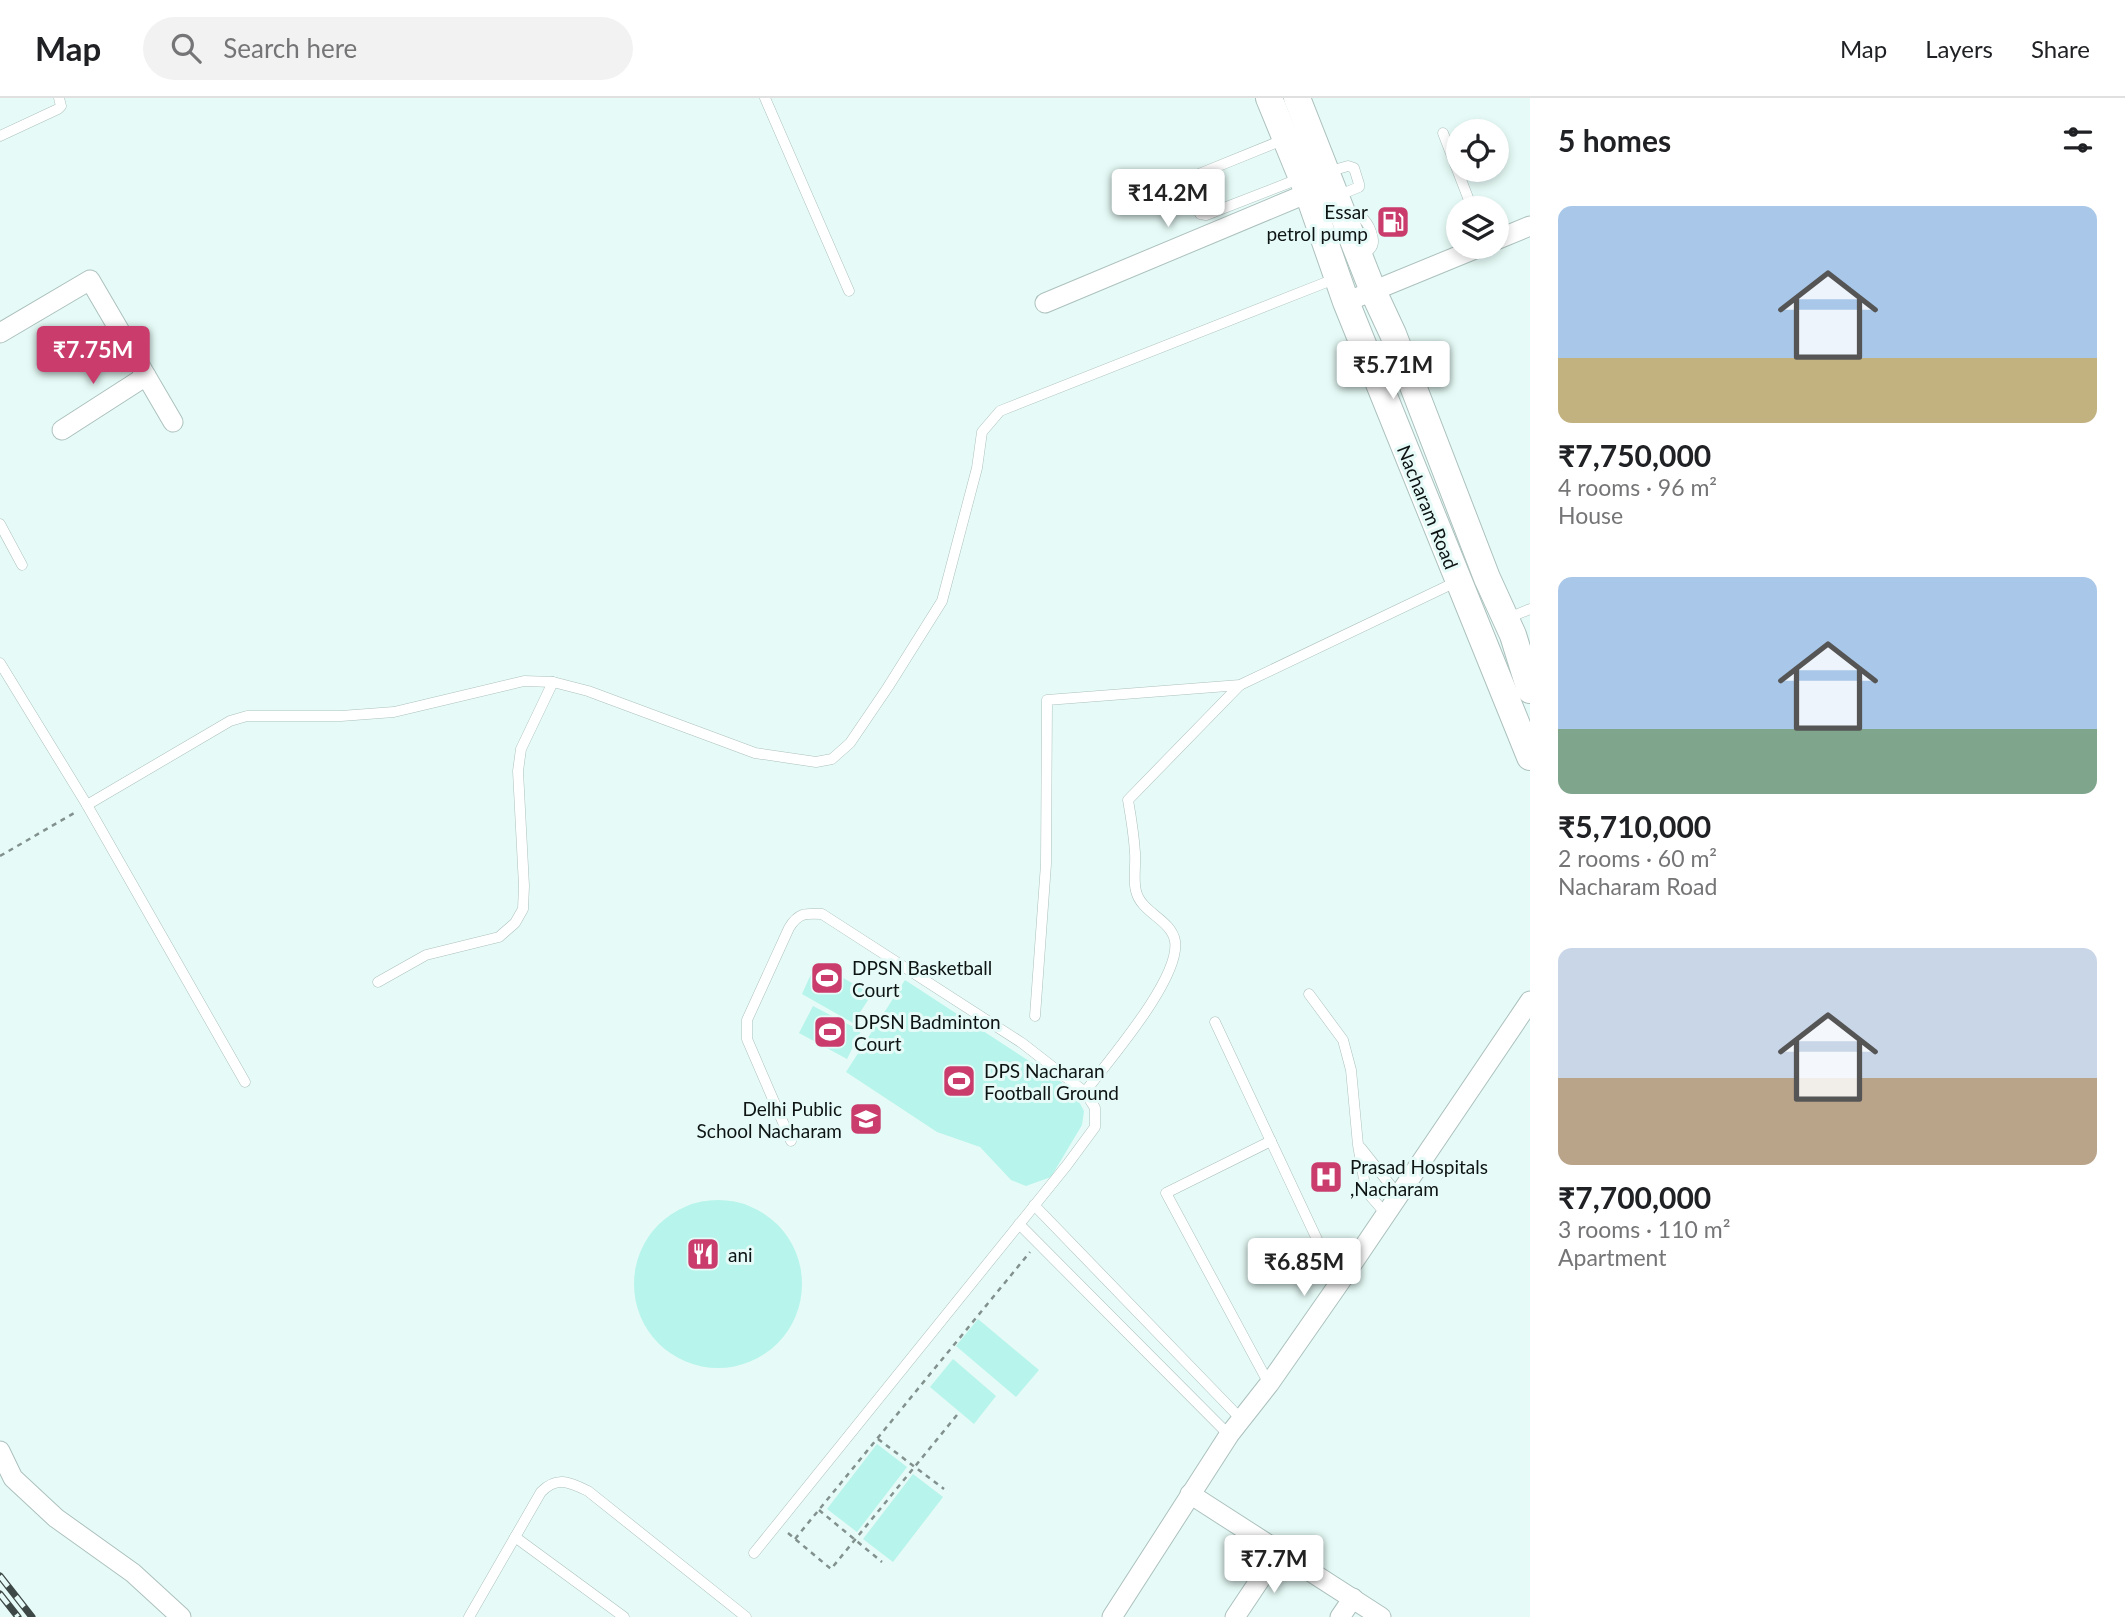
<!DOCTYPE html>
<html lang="en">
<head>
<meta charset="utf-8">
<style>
  :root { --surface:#fff; --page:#f2f2f2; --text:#202124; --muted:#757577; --line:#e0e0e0; --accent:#c93c6c }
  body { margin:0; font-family:Lato,sans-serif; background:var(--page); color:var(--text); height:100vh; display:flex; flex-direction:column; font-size:26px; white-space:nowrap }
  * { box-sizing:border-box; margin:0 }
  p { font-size:23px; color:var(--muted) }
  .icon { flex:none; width:38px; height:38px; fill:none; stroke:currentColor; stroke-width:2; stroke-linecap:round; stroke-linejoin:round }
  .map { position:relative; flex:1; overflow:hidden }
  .drawer { display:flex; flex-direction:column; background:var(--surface); width:595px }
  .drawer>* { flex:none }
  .controls { position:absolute; left:1446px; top:21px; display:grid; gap:14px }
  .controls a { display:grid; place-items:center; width:63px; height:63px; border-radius:50%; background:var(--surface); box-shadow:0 4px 10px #0003; font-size:35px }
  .price { position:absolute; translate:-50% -60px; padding:0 16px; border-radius:7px; background:#fff; color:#222; font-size:23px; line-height:46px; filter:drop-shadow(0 2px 4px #0008) }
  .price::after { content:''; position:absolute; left:50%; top:42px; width:21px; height:16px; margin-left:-10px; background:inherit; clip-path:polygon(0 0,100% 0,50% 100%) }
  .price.selected { background:var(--accent); color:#fff }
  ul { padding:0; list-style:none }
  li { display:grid; align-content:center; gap:14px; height:371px; padding:0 28px }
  li span { display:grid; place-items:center; height:217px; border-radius:14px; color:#555 }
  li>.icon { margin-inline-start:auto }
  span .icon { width:126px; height:126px; fill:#fffc; stroke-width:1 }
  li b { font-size:30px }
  h2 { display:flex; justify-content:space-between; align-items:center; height:84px; padding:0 28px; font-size:30px }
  header { display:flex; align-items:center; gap:42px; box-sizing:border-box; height:98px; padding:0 35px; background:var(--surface); border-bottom:2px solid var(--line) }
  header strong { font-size:33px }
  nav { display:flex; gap:38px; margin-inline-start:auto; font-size:24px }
  .search { width:490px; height:63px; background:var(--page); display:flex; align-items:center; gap:18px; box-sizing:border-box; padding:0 24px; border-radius:38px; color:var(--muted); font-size:26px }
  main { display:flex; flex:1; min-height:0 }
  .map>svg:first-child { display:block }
</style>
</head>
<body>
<header>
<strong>Map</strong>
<div class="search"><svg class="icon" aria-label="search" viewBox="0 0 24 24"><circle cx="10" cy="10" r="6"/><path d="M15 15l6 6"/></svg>Search here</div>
<nav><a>Map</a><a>Layers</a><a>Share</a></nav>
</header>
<main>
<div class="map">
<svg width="1530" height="1519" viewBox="0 0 1530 1519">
  <rect width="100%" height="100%" fill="#e6fbf7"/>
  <g fill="#b7f4eb">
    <polygon points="816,865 872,896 853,925 802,896"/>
    <polygon points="905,882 1072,991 1084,1013 1082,1027 1051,1079 1026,1088 1011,1082 980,1049 937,1034 846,974"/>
    <polygon points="813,908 861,933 847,961 799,935"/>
    <circle cx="718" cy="1186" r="84"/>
    <polygon points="978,1221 1039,1272 1016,1299 956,1248"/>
    <polygon points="953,1261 996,1298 974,1326 930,1289"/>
    <polygon points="877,1346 907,1369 857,1434 827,1411"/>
    <polygon points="913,1376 943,1399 893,1464 863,1441"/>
  </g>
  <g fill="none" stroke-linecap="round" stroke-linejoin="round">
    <defs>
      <g id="lane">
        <polyline points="765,0 849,193"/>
        <polyline points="1443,35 1472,110"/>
        <polyline points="0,38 58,11 61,8 59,0"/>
        <polyline points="1285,41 1189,80 1187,83 1200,116 1206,117 1301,80"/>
        <polyline points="1327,74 1348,68 1354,70 1359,86 1359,89 1337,98"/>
        <path d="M 1346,123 L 1361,119 C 1368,124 1378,143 1370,151 C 1367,153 1363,154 1359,156"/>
        <polyline points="0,426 22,467"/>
        <polyline points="1506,521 1530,511"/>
        <polyline points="0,565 87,707 245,984"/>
        <polyline points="87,707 230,623 247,618 341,618 394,614 524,583 553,584 588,593 755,655 816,664 832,661 850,645 888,589 942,503 977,370 982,334 1000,313 1337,180"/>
        <polyline points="378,884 426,857 499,839 515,825 523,811 524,788 518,673 521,651 553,584"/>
        <polyline points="1309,896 1343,942 1351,972 1358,1047 1366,1093 1386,1116"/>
        <polyline points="1035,918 1046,766 1047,602 1240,587 1458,483"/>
        <polyline points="1215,924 1338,1186"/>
        <path d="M 1085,994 C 1108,963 1181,880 1175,843 C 1171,821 1141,815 1136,793 C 1133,782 1136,767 1135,755 C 1134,738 1131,719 1128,702 L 1240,587"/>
        <polyline points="1361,1050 1399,1098"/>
        <polyline points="1034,1107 1241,1321"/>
        <polyline points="1019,1126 1229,1337"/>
        <polyline points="1269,1286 1166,1095 1271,1043"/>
        <polyline points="515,1439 624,1519"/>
        <path d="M 754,1455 L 1067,1067 L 1095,1029 L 1095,1010 L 1085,994 L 1022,945 L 822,816 C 805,815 798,815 789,830 L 747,922 L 747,941 L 791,1043"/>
        <path d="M 469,1519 L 541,1394 C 557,1378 569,1384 588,1393 L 746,1519"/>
      </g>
      <g id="street">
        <polyline points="1496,142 1530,128"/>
        <polyline points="1346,204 1480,149"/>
        <polyline points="1045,205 1308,95"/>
        <polyline points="0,235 90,182 173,324"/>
        <polyline points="62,332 146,278"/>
        <polyline points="0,1353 13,1380 56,1420 133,1475 181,1519"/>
        <polyline points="1190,1396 1381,1519"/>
        <polyline points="1112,1519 1229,1337 1269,1286 1338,1187 1530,903"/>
        <polyline points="1235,1519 1279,1453"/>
        <polyline points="1340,1519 1353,1500"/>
      </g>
      <g id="secondary">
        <polyline points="1269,0 1308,95 1346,204 1530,659"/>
        <polyline points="1297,0 1373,193 1393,236 1487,480 1513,537 1530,592"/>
      </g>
    </defs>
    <use href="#lane" stroke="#acc1bd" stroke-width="11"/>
    <use href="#street" stroke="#acc1bd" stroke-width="21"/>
    <use href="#secondary" stroke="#acc1bd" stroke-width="28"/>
    <g stroke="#82908e" stroke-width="2.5" stroke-dasharray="5 5" stroke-linecap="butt">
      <polyline points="0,758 76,714"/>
      <polyline points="878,1341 944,1391"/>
      <polyline points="819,1412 882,1464"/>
      <polyline points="788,1435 831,1471 957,1317"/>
      <polyline points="795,1441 1030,1154"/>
    </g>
    <use href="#lane" stroke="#fff" stroke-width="10"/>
    <use href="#street" stroke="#fff" stroke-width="19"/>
    <use href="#secondary" stroke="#fff" stroke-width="26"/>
    <defs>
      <g id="rail">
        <polyline points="0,1478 32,1519"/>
        <polyline points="0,1496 18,1519"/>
      </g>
    </defs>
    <use href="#rail" stroke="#3e4846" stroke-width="7"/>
    <use href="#rail" stroke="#e6fbf7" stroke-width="4.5" stroke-dasharray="13" stroke-linecap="butt"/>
  </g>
  <defs>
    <symbol id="fuel-square" viewBox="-11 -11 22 22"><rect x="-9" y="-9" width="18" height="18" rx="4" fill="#c93c6c" stroke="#e6fbf7"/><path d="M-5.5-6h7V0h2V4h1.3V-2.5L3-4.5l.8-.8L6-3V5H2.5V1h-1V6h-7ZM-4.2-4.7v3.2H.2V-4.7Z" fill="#fff"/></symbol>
    <symbol id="stadium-square" viewBox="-11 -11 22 22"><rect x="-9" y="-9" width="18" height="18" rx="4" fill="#c93c6c" stroke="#e6fbf7"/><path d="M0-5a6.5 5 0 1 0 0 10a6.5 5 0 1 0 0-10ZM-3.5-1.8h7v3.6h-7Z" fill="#fff"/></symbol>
    <symbol id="school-square" viewBox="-11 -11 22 22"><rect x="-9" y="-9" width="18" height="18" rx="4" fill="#c93c6c" stroke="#e6fbf7"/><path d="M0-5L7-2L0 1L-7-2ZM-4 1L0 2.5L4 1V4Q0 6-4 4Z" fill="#fff"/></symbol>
    <symbol id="hospital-square" viewBox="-11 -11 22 22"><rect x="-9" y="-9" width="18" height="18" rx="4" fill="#c93c6c" stroke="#e6fbf7"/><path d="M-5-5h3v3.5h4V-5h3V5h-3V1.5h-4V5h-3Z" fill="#fff"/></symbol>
    <symbol id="restaurant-square" viewBox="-11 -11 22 22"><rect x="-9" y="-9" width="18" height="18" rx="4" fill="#c93c6c" stroke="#e6fbf7"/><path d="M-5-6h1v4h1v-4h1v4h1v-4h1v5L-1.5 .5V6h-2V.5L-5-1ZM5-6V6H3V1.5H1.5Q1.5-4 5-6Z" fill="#fff"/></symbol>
  </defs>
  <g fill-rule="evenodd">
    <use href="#fuel-square" x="1374" y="105" width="38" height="38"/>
    <use href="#stadium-square" x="808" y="861" width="38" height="38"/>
    <use href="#stadium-square" x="811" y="915" width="38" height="38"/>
    <use href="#stadium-square" x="940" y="964" width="38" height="38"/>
    <use href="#school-square" x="847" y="1002" width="38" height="38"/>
    <use href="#hospital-square" x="1307" y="1060" width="38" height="38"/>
    <use href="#restaurant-square" x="684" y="1137" width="38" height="38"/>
  </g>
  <g text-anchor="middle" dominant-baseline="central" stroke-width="6" stroke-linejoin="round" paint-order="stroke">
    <g font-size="19" fill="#0d1413" stroke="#e6fbf7" text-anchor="start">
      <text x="1368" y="113" text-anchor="end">Essar<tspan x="1368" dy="22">petrol pump</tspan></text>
      <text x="852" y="869">DPSN Basketball<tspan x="852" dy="22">Court</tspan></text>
      <text x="854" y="923">DPSN Badminton<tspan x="854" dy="22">Court</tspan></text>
      <text x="984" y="972">DPS Nacharan<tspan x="984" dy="22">Football Ground</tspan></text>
      <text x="842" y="1010" text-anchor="end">Delhi Public<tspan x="842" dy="22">School Nacharam</tspan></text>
      <text x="1350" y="1068">Prasad Hospitals<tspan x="1350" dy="22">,Nacharam</tspan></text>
      <text x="728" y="1156">ani</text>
    </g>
    <g font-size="19" fill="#0d1413" stroke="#e6fbf7">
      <text transform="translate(1428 409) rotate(68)">Nacharam Road</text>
    </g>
  </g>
</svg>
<div class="controls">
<a><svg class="icon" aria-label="locate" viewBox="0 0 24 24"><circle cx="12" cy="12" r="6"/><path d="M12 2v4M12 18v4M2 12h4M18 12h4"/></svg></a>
<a><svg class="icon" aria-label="layers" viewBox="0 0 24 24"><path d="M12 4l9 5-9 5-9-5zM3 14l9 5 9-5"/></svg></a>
</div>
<b class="price" style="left:1168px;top:131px">₹14.2M</b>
<b class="price selected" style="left:93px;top:288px">₹7.75M</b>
<b class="price" style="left:1393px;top:303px">₹5.71M</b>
<b class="price" style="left:1304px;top:1200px">₹6.85M</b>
<b class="price" style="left:1274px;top:1497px">₹7.7M</b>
</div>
<section class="drawer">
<h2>5 homes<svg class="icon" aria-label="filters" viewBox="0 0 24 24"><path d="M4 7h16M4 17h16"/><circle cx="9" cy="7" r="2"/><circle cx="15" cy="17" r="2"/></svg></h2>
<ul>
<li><span style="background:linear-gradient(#a9c7e8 70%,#c2b280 0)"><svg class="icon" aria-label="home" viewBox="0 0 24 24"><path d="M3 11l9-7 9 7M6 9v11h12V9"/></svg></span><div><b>₹7,750,000</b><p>4 rooms · 96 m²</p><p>House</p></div></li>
<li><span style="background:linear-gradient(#a9c7e8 70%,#7fa58c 0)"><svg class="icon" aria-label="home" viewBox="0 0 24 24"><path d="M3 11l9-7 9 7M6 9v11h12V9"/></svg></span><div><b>₹5,710,000</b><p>2 rooms · 60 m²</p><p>Nacharam Road</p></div></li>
<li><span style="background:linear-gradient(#c9d6e8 60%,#b9a48a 0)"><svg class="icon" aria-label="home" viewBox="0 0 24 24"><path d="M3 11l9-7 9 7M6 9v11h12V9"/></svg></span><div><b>₹7,700,000</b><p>3 rooms · 110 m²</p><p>Apartment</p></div></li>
</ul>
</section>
</main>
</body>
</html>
